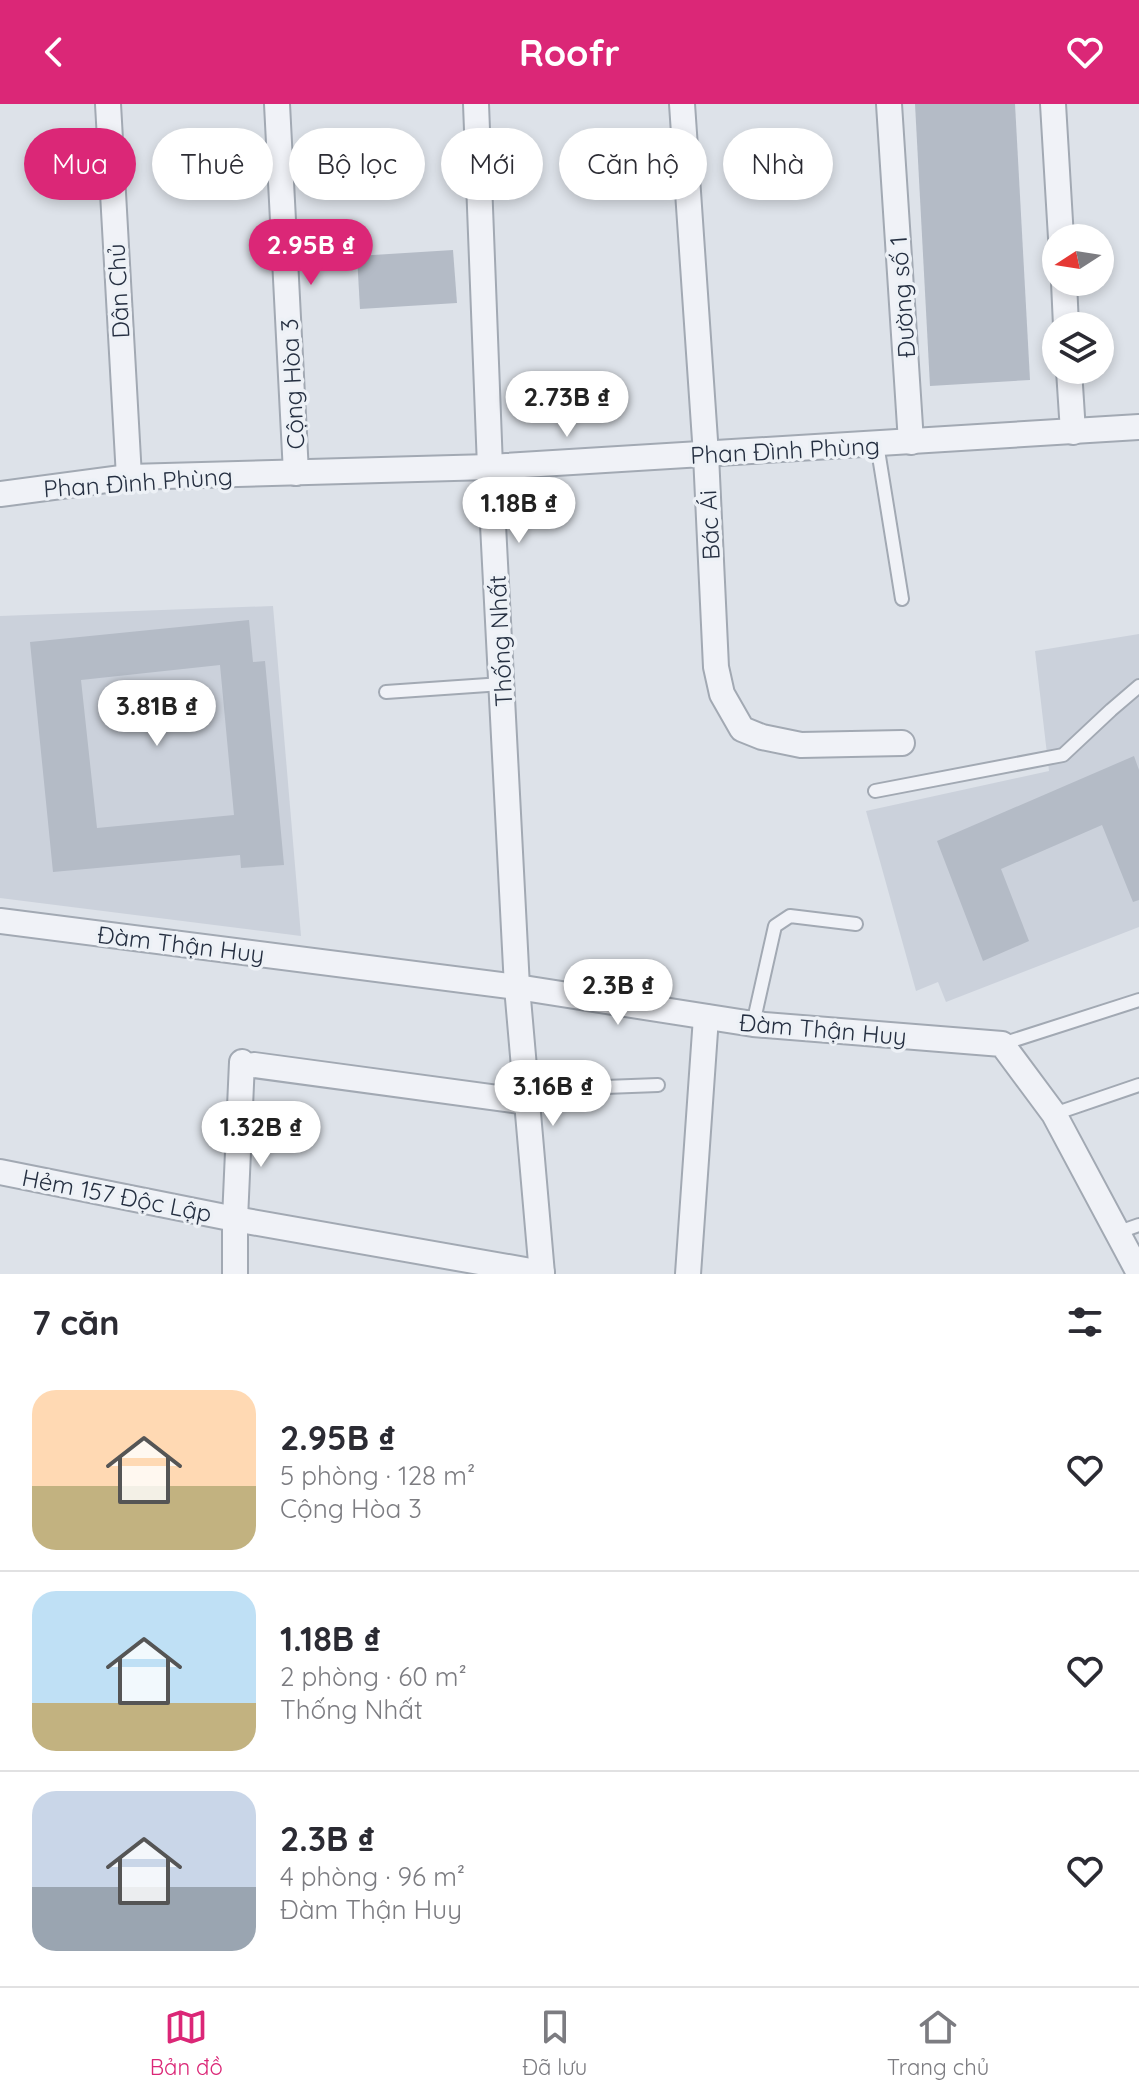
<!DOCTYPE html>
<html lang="vi">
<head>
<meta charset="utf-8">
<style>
  :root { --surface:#fff; --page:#f7f7f7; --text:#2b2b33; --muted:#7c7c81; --line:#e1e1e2; --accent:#db2777 }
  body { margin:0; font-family:Quicksand,sans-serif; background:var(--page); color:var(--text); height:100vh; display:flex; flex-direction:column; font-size:30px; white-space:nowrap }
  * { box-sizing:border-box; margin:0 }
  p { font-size:26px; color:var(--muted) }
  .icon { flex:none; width:44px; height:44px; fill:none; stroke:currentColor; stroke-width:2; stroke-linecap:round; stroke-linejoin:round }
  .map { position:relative; height:1170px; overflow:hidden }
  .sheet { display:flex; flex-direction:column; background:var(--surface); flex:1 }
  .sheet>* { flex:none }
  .hud { position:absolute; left:24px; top:24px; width:1092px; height:72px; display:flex; gap:16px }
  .needle { width:52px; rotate:258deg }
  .fabs { position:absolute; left:1042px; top:120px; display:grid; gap:16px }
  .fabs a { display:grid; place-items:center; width:72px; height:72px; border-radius:50%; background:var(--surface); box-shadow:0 4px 12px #0003; font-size:40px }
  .price { position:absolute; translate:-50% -68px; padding:0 18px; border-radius:28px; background:#fff; color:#222; font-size:26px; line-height:52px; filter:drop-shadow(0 2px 4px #0008) }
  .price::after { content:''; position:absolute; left:50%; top:48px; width:24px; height:18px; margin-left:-12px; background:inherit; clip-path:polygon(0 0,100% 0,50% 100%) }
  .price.on { background:var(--accent); color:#fff }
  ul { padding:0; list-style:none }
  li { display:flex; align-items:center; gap:24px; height:200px; padding:0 32px }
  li+li { border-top:2px solid var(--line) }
  li span { display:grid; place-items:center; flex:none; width:224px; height:160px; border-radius:24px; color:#555 }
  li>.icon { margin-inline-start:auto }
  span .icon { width:96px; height:96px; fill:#fffc; stroke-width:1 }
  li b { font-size:34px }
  h2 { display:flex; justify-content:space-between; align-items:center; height:96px; padding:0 32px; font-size:34px }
  .chip { padding:0 28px; border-radius:36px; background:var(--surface); box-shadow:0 4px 12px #0003; font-size:28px; line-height:72px }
  .chip.on { background:var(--accent); color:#fff }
  header { display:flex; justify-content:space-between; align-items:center; height:104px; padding:0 32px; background:var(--accent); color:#fff; font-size:36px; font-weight:700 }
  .tabs { display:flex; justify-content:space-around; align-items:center; height:112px; border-top:2px solid var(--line); background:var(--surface); font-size:22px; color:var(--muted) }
  .tabs a { display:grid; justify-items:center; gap:4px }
  .tabs .on { color:var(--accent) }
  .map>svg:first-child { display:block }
</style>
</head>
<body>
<header><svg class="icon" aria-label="back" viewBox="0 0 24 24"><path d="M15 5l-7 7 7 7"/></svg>Roofr<svg class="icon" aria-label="heart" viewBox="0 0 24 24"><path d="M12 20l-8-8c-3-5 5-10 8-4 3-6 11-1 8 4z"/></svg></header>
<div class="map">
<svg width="1139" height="1170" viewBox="0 0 1139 1170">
  <rect width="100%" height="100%" fill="#dde2e9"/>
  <g fill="#cbd1db">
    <polygon points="273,502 301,832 0,794 0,512"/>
    <polygon points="1139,530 1139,823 946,898 938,878 916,887 866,707 1049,667 1035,547"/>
  </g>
  <g fill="#b4bbc6" fill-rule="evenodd">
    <polygon points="915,0 1015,0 1030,276 930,282"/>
    <polygon points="453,146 457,199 360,205 357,152"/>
    <path d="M 249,516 L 253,558 L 265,557 L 284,761 L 241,764 L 240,751 L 53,768 L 30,538 ZM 220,561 L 234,711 L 97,724 L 81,576 Z"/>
    <polygon points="1134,652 1139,666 1139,796 1133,798 1102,721 1001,765 1029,837 983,857 937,737"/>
  </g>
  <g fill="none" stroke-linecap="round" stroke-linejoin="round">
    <defs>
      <g id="lane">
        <polyline points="877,340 902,495"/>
        <polyline points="386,588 502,580"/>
        <polyline points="875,687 1063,651 1111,606 1139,582"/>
        <polyline points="753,920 775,822 790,812 856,820"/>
        <polyline points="1002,940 1139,896"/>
        <polyline points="526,986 658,981"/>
        <polyline points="1054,1010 1139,981"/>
        <polyline points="1119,1128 1139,1121"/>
      </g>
      <g id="street">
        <polyline points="108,0 129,373"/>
        <polyline points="277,0 296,369"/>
        <polyline points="476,0 490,363 517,883 542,1170"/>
        <polyline points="682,0 706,351 716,563 722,590 742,625 762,633 801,641 902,639"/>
        <polyline points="889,0 911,338"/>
        <polyline points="1053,0 1061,134"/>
        <polyline points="1064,178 1066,222"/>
        <polyline points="1069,266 1073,328"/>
        <polyline points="0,390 129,373 490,363 1139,323"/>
        <polyline points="0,817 517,883 753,920 1002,940 1054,1010 1139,1169"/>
        <polyline points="254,961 527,998"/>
        <polyline points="0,1068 235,1115 542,1169"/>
        <polyline points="235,1170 235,1115 242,958"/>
        <polyline points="688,1170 706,913"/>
      </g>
    </defs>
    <use href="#lane" stroke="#a2a9b3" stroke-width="16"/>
    <use href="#street" stroke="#a2a9b3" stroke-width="28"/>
    <use href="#lane" stroke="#f0f2f7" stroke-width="12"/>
    <use href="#street" stroke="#f0f2f7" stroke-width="24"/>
  </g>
  <g text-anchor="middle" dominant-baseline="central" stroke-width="7" stroke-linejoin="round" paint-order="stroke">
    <g font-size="24" fill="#252f41" stroke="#edf1f6">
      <text transform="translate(118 187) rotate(-93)">Dân Chủ</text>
      <text transform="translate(902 193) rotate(-94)">Đường số 1</text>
      <text transform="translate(292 280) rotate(-93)">Cộng Hòa 3</text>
      <text transform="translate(785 346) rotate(-3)">Phan Đình Phùng</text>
      <text transform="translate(138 378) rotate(-4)">Phan Đình Phùng</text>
      <text transform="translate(709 421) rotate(-93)">Bác Ái</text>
      <text transform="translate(500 537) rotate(-93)">Thống Nhất</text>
      <text transform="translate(181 840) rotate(7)">Đàm Thận Huy</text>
      <text transform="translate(823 925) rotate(5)">Đàm Thận Huy</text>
      <text transform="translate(117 1091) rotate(11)">Hẻm 157 Độc Lập</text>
    </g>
  </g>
</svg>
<div class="fabs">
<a><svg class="needle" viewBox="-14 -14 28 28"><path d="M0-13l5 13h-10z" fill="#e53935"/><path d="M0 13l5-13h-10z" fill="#7c7c81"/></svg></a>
<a><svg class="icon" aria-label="layers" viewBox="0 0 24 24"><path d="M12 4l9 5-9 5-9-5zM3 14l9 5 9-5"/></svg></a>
</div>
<b class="price on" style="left:311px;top:183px">2.95B ₫</b>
<b class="price" style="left:567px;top:335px">2.73B ₫</b>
<b class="price" style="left:519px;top:441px">1.18B ₫</b>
<b class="price" style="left:157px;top:644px">3.81B ₫</b>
<b class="price" style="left:618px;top:923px">2.3B ₫</b>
<b class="price" style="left:553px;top:1024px">3.16B ₫</b>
<b class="price" style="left:261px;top:1065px">1.32B ₫</b>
<div class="hud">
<a class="chip on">Mua</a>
<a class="chip">Thuê</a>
<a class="chip">Bộ lọc</a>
<a class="chip">Mới</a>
<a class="chip">Căn hộ</a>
<a class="chip">Nhà</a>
</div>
</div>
<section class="sheet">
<h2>7 căn<svg class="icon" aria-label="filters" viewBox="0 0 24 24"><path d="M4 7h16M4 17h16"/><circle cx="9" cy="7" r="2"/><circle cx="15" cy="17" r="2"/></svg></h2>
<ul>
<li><span style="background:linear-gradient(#ffd9b3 60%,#c2b280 0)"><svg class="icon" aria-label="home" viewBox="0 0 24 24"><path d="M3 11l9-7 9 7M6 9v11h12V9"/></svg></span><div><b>2.95B ₫</b><p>5 phòng · 128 m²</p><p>Cộng Hòa 3</p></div><svg class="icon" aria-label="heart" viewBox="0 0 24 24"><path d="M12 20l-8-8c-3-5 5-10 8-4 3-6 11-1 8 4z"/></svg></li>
<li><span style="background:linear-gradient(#bfe0f5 70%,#c2b280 0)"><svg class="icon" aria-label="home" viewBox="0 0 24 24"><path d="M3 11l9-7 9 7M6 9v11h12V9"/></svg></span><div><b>1.18B ₫</b><p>2 phòng · 60 m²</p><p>Thống Nhất</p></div><svg class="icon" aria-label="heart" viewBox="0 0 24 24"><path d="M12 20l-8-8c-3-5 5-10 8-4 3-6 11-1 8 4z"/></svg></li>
<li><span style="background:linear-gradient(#c9d6e8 60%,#9aa5b1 0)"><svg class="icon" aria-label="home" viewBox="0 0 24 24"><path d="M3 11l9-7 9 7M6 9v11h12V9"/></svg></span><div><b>2.3B ₫</b><p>4 phòng · 96 m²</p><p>Đàm Thận Huy</p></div><svg class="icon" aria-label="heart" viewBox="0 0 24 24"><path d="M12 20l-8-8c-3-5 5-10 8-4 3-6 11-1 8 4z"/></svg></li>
</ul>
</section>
<nav class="tabs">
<a class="on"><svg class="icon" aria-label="map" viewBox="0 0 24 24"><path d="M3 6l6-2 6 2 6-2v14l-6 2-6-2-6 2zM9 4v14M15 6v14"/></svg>Bản đồ</a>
<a><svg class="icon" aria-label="saved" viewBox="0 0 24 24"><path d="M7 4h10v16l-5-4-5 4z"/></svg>Đã lưu</a>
<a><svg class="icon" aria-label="home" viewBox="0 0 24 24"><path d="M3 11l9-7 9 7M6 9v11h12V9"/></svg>Trang chủ</a>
</nav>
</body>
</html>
